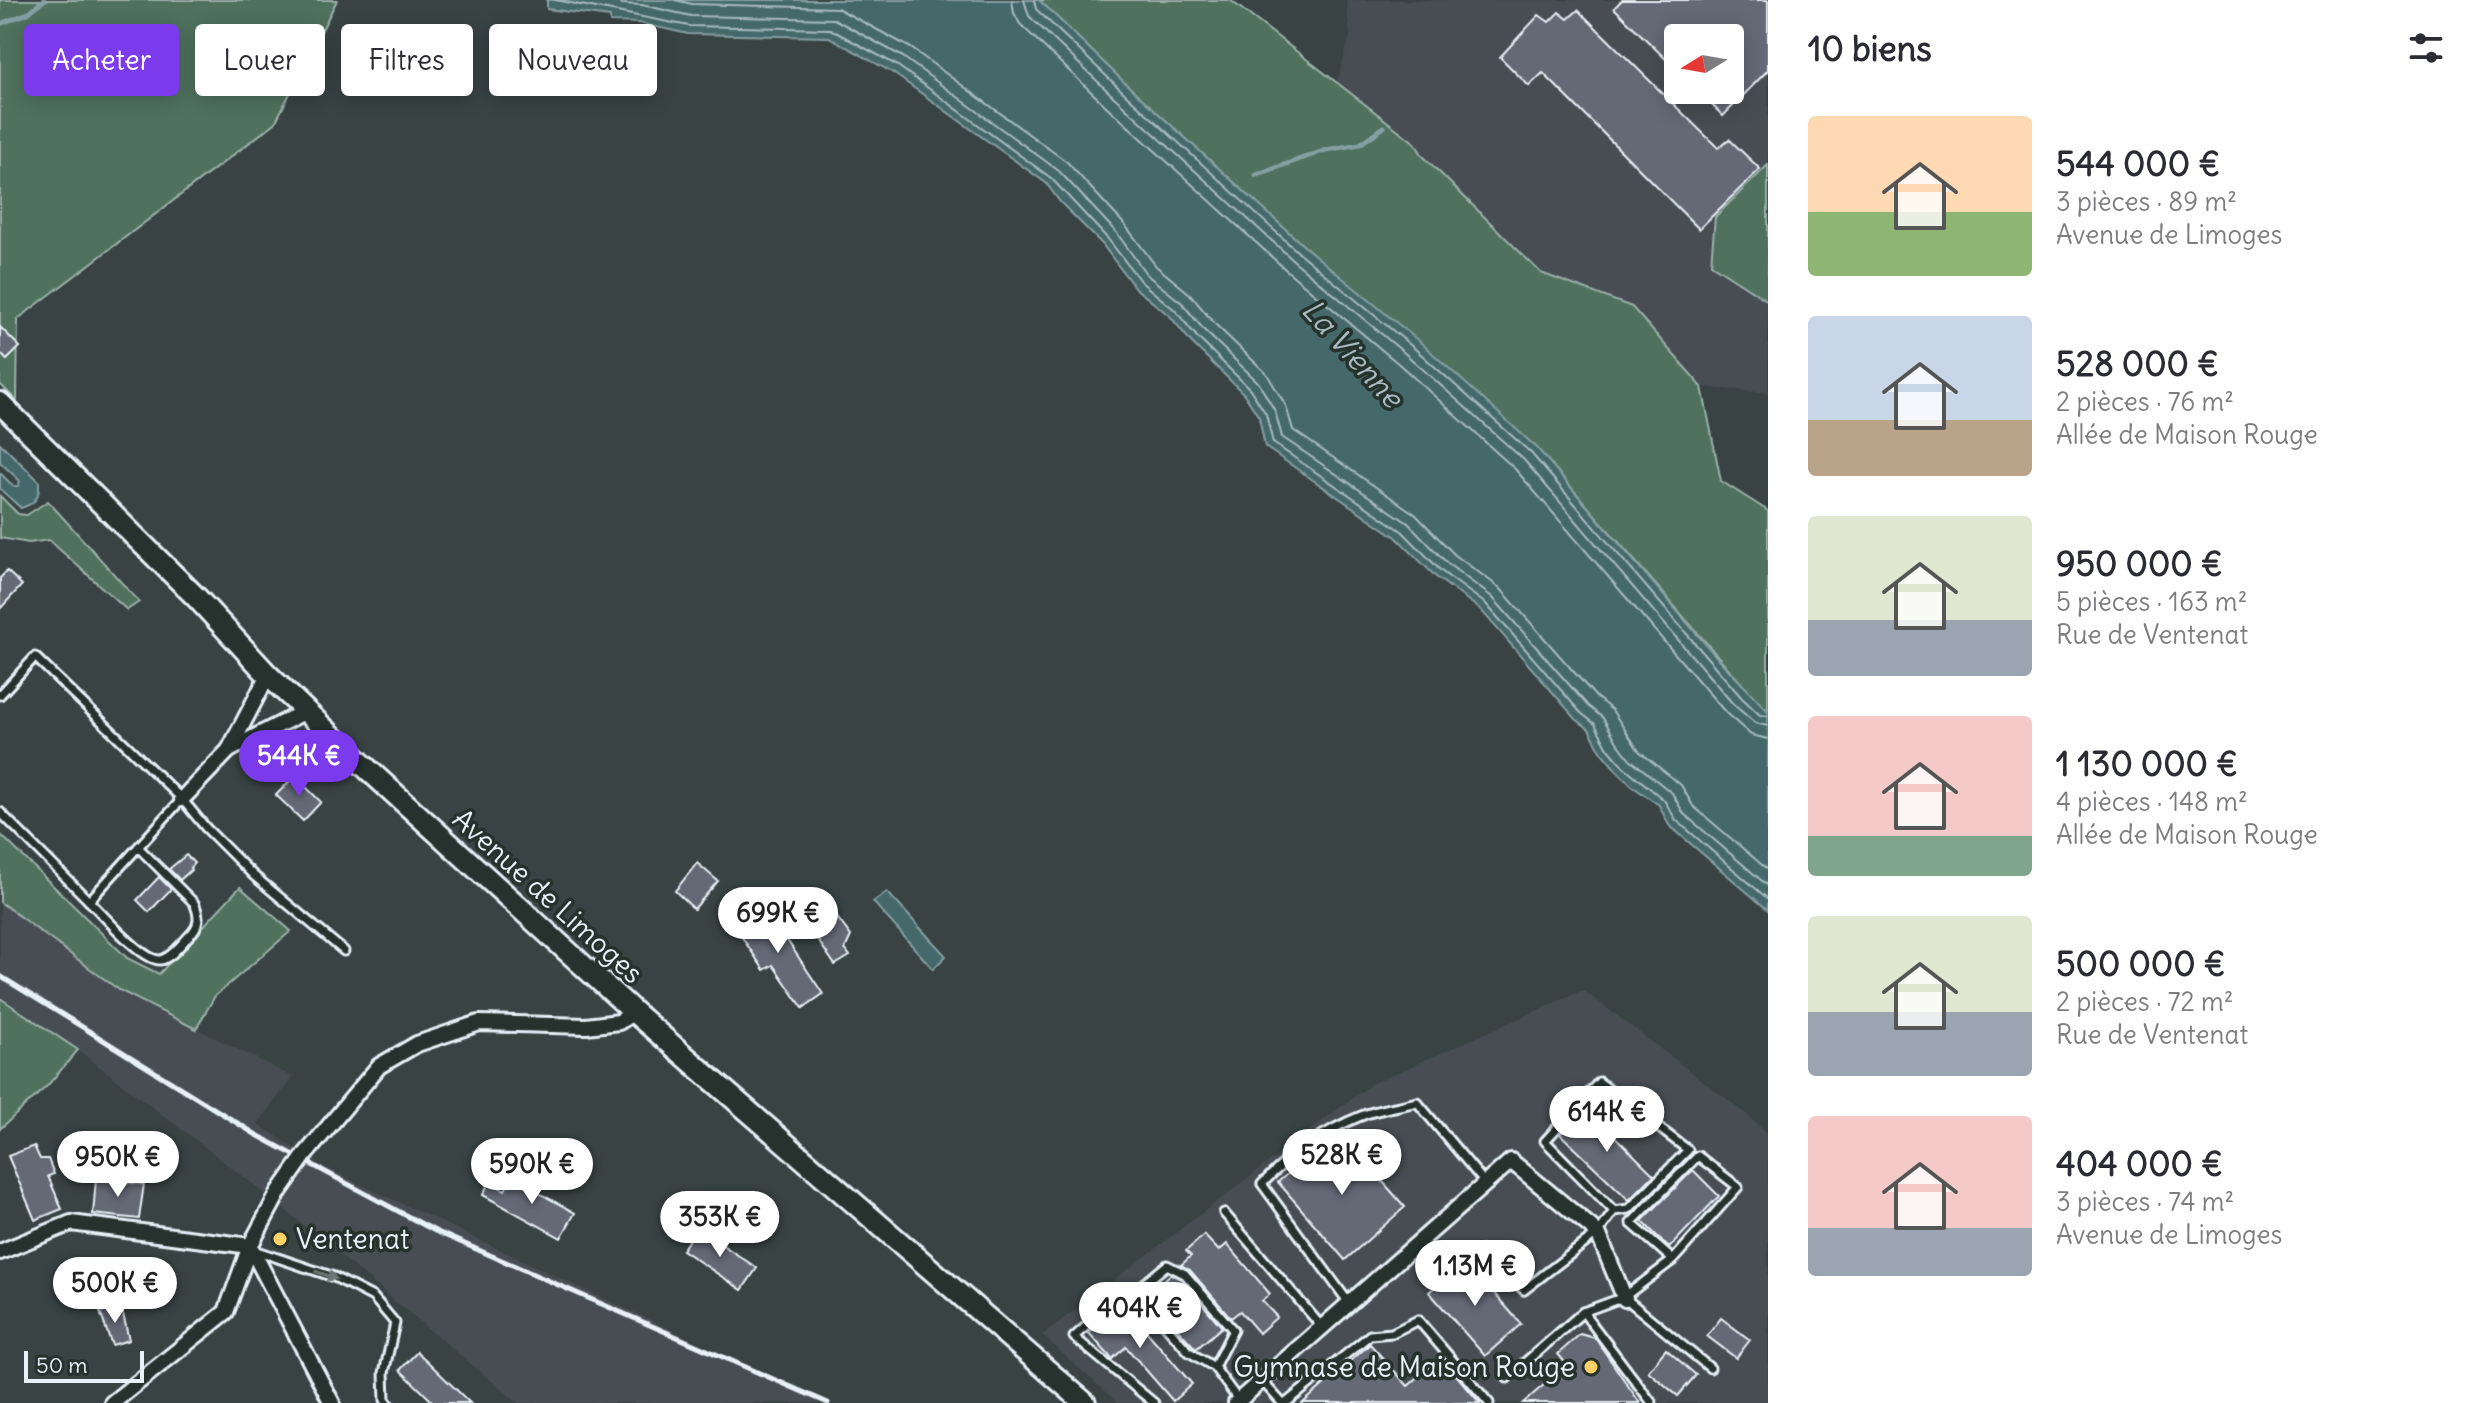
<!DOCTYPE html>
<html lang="fr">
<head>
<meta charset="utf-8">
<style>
  :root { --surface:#fff; --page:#f7f7f7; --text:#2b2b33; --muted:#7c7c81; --accent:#7c3aed }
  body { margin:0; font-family:Delius,sans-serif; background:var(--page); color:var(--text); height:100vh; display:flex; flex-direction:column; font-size:30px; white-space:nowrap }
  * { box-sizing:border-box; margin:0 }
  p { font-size:26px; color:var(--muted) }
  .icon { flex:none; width:44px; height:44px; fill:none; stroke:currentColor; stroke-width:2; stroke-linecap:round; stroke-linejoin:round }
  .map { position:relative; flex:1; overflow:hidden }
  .details { display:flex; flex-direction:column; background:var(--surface); width:720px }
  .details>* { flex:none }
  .hud { position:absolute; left:24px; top:24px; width:760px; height:72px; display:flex; gap:16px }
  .needle { width:52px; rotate:259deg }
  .fabs { position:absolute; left:1664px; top:24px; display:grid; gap:16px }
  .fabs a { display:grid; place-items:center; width:80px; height:80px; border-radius:8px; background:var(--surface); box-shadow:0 4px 20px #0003; font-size:40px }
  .scale { position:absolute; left:24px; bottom:20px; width:120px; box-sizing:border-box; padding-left:8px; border:4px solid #e8f1f8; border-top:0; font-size:22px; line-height:28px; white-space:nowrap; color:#e8f1f8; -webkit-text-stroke:6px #26332d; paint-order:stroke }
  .price { position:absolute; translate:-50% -68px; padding:0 18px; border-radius:28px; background:#fff; color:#222; font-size:26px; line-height:52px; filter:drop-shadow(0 2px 4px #0008) }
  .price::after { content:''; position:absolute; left:50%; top:48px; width:24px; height:18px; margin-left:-12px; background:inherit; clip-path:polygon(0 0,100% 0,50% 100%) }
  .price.on { background:var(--accent); color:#fff }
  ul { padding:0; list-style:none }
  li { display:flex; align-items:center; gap:24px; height:200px; padding:0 40px }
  li span { display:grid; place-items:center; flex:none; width:224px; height:160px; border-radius:8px; color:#555 }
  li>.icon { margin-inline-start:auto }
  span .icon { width:96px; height:96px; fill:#fffc; stroke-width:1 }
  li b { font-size:34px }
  h2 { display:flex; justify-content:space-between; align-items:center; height:96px; padding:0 40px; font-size:34px }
  .pill { padding:0 28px; border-radius:8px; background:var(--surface); box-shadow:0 4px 20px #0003; font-size:28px; line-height:72px }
  .pill.on { background:var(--accent); color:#fff }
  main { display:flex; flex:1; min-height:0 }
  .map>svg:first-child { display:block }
</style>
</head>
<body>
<main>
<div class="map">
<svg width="1768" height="1403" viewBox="0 0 1768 1403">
  <rect width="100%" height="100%" fill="#394343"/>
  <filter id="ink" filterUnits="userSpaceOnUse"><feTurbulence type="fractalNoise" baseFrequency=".0125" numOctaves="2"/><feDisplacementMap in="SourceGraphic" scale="16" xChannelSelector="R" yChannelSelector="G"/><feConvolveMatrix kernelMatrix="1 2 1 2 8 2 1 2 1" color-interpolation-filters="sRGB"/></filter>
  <g filter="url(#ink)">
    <g fill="#464e52" fill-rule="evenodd">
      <path d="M 1346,0 L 1768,0 L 1768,165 L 1715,217 L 1711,264 L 1768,301 L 1768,393 L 1702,387 L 1632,307 L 1541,273 L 1423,156 L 1415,143 L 1337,82 L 1350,36 ZM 1678,38 L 1730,38 L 1730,90 L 1678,90 Z"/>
      <polygon points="0,902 119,990 293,1077 258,1124 322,1166 827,1403 518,1403 267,1195 78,1050 0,998"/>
      <polygon points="1583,990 1744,1112 1768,1135 1768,1403 1118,1403 1042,1335 1371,1084"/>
    </g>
    <g fill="#4f715d" stroke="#9cb1aa" stroke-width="2">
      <polygon points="0,0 337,0 275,123 18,319 17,401 0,384"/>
      <polygon points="1039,0 1230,0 1415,143 1423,156 1541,273 1632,307 1702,387 1721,481 1768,511 1768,714 1537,448 1305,247 1126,84"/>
      <polygon points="1768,165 1768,301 1711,264 1715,217"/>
      <polygon points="0,496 18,514 27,515 48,501 139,602 127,610 49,540 29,543 0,538"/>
      <polygon points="0,834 127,958 159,974 240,887 291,931 215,996 196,1029 119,990 0,902"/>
      <polygon points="0,998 78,1050 48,1085 0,1129"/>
    </g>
    <g fill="#45696b" stroke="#869fa3" stroke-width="2">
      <polygon points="547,0 1039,0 1126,84 1305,247 1420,342 1537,448 1720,661 1768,711 1768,910 1669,825 1659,805 1632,786 1617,771 1602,753 1589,729 1576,719 1481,610 1436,577 1396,537 1265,447 1259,417 1244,394 1191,342 1170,316 1135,288 1102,244 1060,202 1046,183 893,73 829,37 688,34 639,23 610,22 610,17 547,9"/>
      <path d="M 0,443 L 39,481 C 40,497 36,503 21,508 L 0,489 L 0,473 L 13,486 L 18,486 L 20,481 L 0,462 Z"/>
      <polygon points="887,892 946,956 933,969 873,902"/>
    </g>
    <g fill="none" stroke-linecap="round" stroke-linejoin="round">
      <g stroke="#a7bbc0" stroke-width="2">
        <polyline points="555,0 689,26 830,29 898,66 1051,178 1108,239 1141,282 1175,310 1197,337 1250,389 1266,414 1273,443 1402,531 1441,571 1486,604 1581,713 1595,724 1608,748 1623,766 1664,800 1676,820 1768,899"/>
        <polyline points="614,0 622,4 642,5 691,16 834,19 903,57 1059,171 1116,232 1147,275 1182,303 1204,330 1258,382 1275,411 1282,437 1408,523 1448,564 1492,597 1588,706 1603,718 1617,742 1630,759 1672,793 1684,814 1768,886"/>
        <polyline points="675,0 692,4 837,8 911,48 1067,162 1125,225 1156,266 1190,294 1213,322 1267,374 1286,406 1293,430 1415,514 1455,555 1500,588 1596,697 1612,710 1639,751 1681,785 1693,806 1768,870"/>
        <polyline points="1012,0 1014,13 1020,24 1106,106 1285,269 1400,365 1515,469 1727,714 1751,735 1768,739"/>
        <polyline points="1024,0 1029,16 1114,97 1293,260 1408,356 1524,460 1734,705 1755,723 1768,726"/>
        <polyline points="1034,0 1036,9 1121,90 1299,253 1414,348 1531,453 1742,698 1760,715 1768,716"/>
      </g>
      <g stroke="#869fa3" stroke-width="5">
        <polyline points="0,24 28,13 44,0"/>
        <polyline points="1256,175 1326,150 1360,144 1384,127"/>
      </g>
    </g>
    <g fill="#656976" stroke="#e8f1f8" stroke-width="2">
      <polygon points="1622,0 1768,0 1768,70 1723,116 1697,90 1730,90 1730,38 1678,38 1678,71 1614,8"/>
      <polygon points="1578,10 1718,148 1729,139 1760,169 1699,229 1543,73 1529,86 1500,57 1539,15 1549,22 1559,12 1568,19"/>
      <polygon points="0,327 20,347 7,360 0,353"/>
      <polygon points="7,571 22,585 0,609 0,578"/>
      <polygon points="295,776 321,802 303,821 276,795"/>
      <polygon points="186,855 194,863 190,868 191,870 180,880 169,869"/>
      <polygon points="697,863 718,881 694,909 675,891"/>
      <polygon points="159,877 171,889 149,912 137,900"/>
      <polygon points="827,904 851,936 845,949 850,956 835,965 804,920"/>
      <polygon points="765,907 823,994 803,1008 773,965 764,970 735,927"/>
      <polygon points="1585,1107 1654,1175 1629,1200 1560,1134"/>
      <polygon points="1347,1141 1405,1207 1345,1260 1278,1182 1322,1144 1331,1155"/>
      <polygon points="34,1146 40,1159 48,1159 54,1174 48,1176 62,1209 35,1220 8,1156"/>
      <polygon points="1693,1170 1719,1196 1669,1248 1642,1221"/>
      <polygon points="512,1178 575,1213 561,1238 483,1195 489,1182 505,1190"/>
      <polygon points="96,1179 144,1184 139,1219 93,1214"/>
      <polygon points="697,1228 757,1268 742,1290 682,1250"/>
      <polygon points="1204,1235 1219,1251 1227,1244 1270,1294 1262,1301 1277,1317 1259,1333 1240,1311 1231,1318 1190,1270 1181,1265 1191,1256 1186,1251"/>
      <polygon points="1465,1260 1521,1324 1485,1356 1429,1292"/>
      <polygon points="1171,1274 1181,1279 1222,1327 1196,1349 1147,1295"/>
      <polygon points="1122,1303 1192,1384 1173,1401 1126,1347 1112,1359 1089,1333"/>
      <polygon points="121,1305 129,1340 112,1345 100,1312"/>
      <polygon points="1721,1318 1750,1340 1736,1358 1707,1336"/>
      <polygon points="1580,1334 1595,1338 1640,1403 1523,1403 1567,1365 1558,1354"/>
      <polygon points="1370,1344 1408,1386 1441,1357 1480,1403 1303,1403"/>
      <polygon points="1666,1349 1696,1375 1678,1396 1648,1371"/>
      <polygon points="417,1352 426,1360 470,1403 434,1403 400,1370"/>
    </g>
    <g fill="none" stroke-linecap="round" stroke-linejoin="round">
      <defs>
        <g id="lane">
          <polyline points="0,695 35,657 182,799 206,828 253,875 344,951"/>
          <polyline points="0,812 89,901"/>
          <path d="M 138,847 L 194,903 C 200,916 200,926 189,936 C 182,943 171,959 160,960 C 142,961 103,914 89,901 L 182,799"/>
          <polyline points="1224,1213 1322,1327"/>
          <polyline points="254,1250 334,1277 373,1297 395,1323 384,1373 385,1400 388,1403"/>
          <polyline points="1482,1251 1524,1290 1598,1233 1614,1211 1545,1141 1599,1082 1688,1150 1629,1209 1614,1211"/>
          <polyline points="1119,1297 1074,1337 1154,1403"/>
          <polyline points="1625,1298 1710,1368"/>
          <path d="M 1349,1303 L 1262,1184 C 1290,1155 1323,1131 1361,1116 C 1378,1109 1398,1107 1417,1102 L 1485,1183"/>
          <polyline points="1583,1312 1652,1403"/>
          <polyline points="1214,1367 1233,1330 1185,1274 1167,1265 1140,1287 1141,1298 1189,1352 1214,1367 1239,1401"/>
          <polyline points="1507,1378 1583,1312 1624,1297 1673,1260 1738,1187 1698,1156 1631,1223 1673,1260"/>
          <polyline points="1262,1381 1282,1403"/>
          <polyline points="1286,1403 1370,1335 1392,1333 1418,1320 1489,1403"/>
        </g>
        <g id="street">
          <polyline points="229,750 306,711"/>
          <polyline points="182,799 229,750 268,675"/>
          <polyline points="305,1155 379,1066 417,1044 479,1023 586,1026 619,1022 634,1012"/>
          <polyline points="250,1246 332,1403"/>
          <polyline points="0,1252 71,1223 250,1246 279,1192"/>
          <polyline points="112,1403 226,1312 250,1246"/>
          <polyline points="1236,1403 1511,1161 1598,1233 1625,1299"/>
        </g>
        <polyline id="secondary" points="0,403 197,598 268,675 350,753 634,1012 1085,1403"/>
      </defs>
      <use href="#lane" stroke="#e8f1f8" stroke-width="13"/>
      <use href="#street" stroke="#e8f1f8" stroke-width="20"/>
      <use href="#secondary" stroke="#e8f1f8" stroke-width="26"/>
      <use href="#lane" stroke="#26332d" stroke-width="7"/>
      <use href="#street" stroke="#26332d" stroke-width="14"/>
      <use href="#secondary" stroke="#26332d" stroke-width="20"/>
      <polyline stroke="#e8f1f8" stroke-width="5" points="0,976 255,1134 435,1231 828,1403"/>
      <defs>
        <polyline id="street-bridge" points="279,1192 305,1155"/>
      </defs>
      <use href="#street-bridge" stroke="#e8f1f8" stroke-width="20" stroke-linecap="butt"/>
      <use href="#street-bridge" stroke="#26332d" stroke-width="14"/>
    </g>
    <defs><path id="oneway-solid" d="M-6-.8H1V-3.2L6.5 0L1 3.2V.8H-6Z" transform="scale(2)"/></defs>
    <use fill="#6a7674" href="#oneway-solid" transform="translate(326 1275) rotate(20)"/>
  </g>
  <g fill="#ffd166" stroke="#26332d" stroke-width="3">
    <circle cx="280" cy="1239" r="8"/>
    <circle cx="1591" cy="1367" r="8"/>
  </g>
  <g text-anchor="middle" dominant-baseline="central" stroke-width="7" stroke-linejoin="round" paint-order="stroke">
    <g font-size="28" fill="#e8f1f8" stroke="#26332d">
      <text transform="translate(548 896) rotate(42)">Avenue de Limoges</text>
    </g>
    <g font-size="28" fill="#e8f1f8" stroke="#26332d" text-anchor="start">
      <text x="296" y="1239">Ventenat</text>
      <text x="1575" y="1367" text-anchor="end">Gymnase de Maison Rouge</text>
    </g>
    <g font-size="30" font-style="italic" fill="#a7bbc0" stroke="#26332d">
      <text transform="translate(1353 353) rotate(48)">La Vienne</text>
    </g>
  </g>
</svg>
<div class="fabs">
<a><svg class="needle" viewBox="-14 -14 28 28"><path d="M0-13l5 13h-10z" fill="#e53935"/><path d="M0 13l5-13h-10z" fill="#7c7c81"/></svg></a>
</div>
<div class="scale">50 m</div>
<b class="price on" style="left:299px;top:798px">544K €</b>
<b class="price" style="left:778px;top:955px">699K €</b>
<b class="price" style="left:1607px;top:1154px">614K €</b>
<b class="price" style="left:1342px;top:1197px">528K €</b>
<b class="price" style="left:118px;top:1199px">950K €</b>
<b class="price" style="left:532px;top:1206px">590K €</b>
<b class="price" style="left:720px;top:1259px">353K €</b>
<b class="price" style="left:1475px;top:1308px">1.13M €</b>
<b class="price" style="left:115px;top:1325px">500K €</b>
<b class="price" style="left:1140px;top:1350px">404K €</b>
<div class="hud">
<a class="pill on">Acheter</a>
<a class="pill">Louer</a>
<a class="pill">Filtres</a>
<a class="pill">Nouveau</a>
</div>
</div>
<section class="details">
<h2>10 biens<svg class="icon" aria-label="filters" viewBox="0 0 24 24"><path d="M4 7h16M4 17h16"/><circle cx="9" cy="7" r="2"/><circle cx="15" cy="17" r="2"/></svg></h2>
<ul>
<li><span style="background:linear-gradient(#ffd9b3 60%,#8fb573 0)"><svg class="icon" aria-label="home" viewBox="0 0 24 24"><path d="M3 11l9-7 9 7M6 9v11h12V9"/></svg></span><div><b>544 000 €</b><p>3 pièces · 89 m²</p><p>Avenue de Limoges</p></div></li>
<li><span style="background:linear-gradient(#c9d6e8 65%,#b9a48a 0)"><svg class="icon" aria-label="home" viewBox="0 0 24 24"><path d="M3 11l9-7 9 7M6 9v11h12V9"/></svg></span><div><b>528 000 €</b><p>2 pièces · 76 m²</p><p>Allée de Maison Rouge</p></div></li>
<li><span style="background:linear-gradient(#dfe7d0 65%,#9aa5b1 0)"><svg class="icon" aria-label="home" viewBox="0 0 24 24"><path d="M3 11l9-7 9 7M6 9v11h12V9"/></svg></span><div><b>950 000 €</b><p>5 pièces · 163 m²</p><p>Rue de Ventenat</p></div></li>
<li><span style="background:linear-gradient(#f6c9c9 75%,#7fa58c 0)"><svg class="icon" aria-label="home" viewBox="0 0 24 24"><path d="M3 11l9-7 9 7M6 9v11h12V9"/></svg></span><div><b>1 130 000 €</b><p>4 pièces · 148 m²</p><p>Allée de Maison Rouge</p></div></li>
<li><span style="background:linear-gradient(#dfe7d0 60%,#9aa5b1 0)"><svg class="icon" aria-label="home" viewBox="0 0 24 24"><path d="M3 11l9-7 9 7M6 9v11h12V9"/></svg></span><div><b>500 000 €</b><p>2 pièces · 72 m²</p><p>Rue de Ventenat</p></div></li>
<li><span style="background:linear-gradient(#f6c9c9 70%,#9aa5b1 0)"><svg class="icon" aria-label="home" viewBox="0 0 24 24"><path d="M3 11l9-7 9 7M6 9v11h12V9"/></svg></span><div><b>404 000 €</b><p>3 pièces · 74 m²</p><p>Avenue de Limoges</p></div></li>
</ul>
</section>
</main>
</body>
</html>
